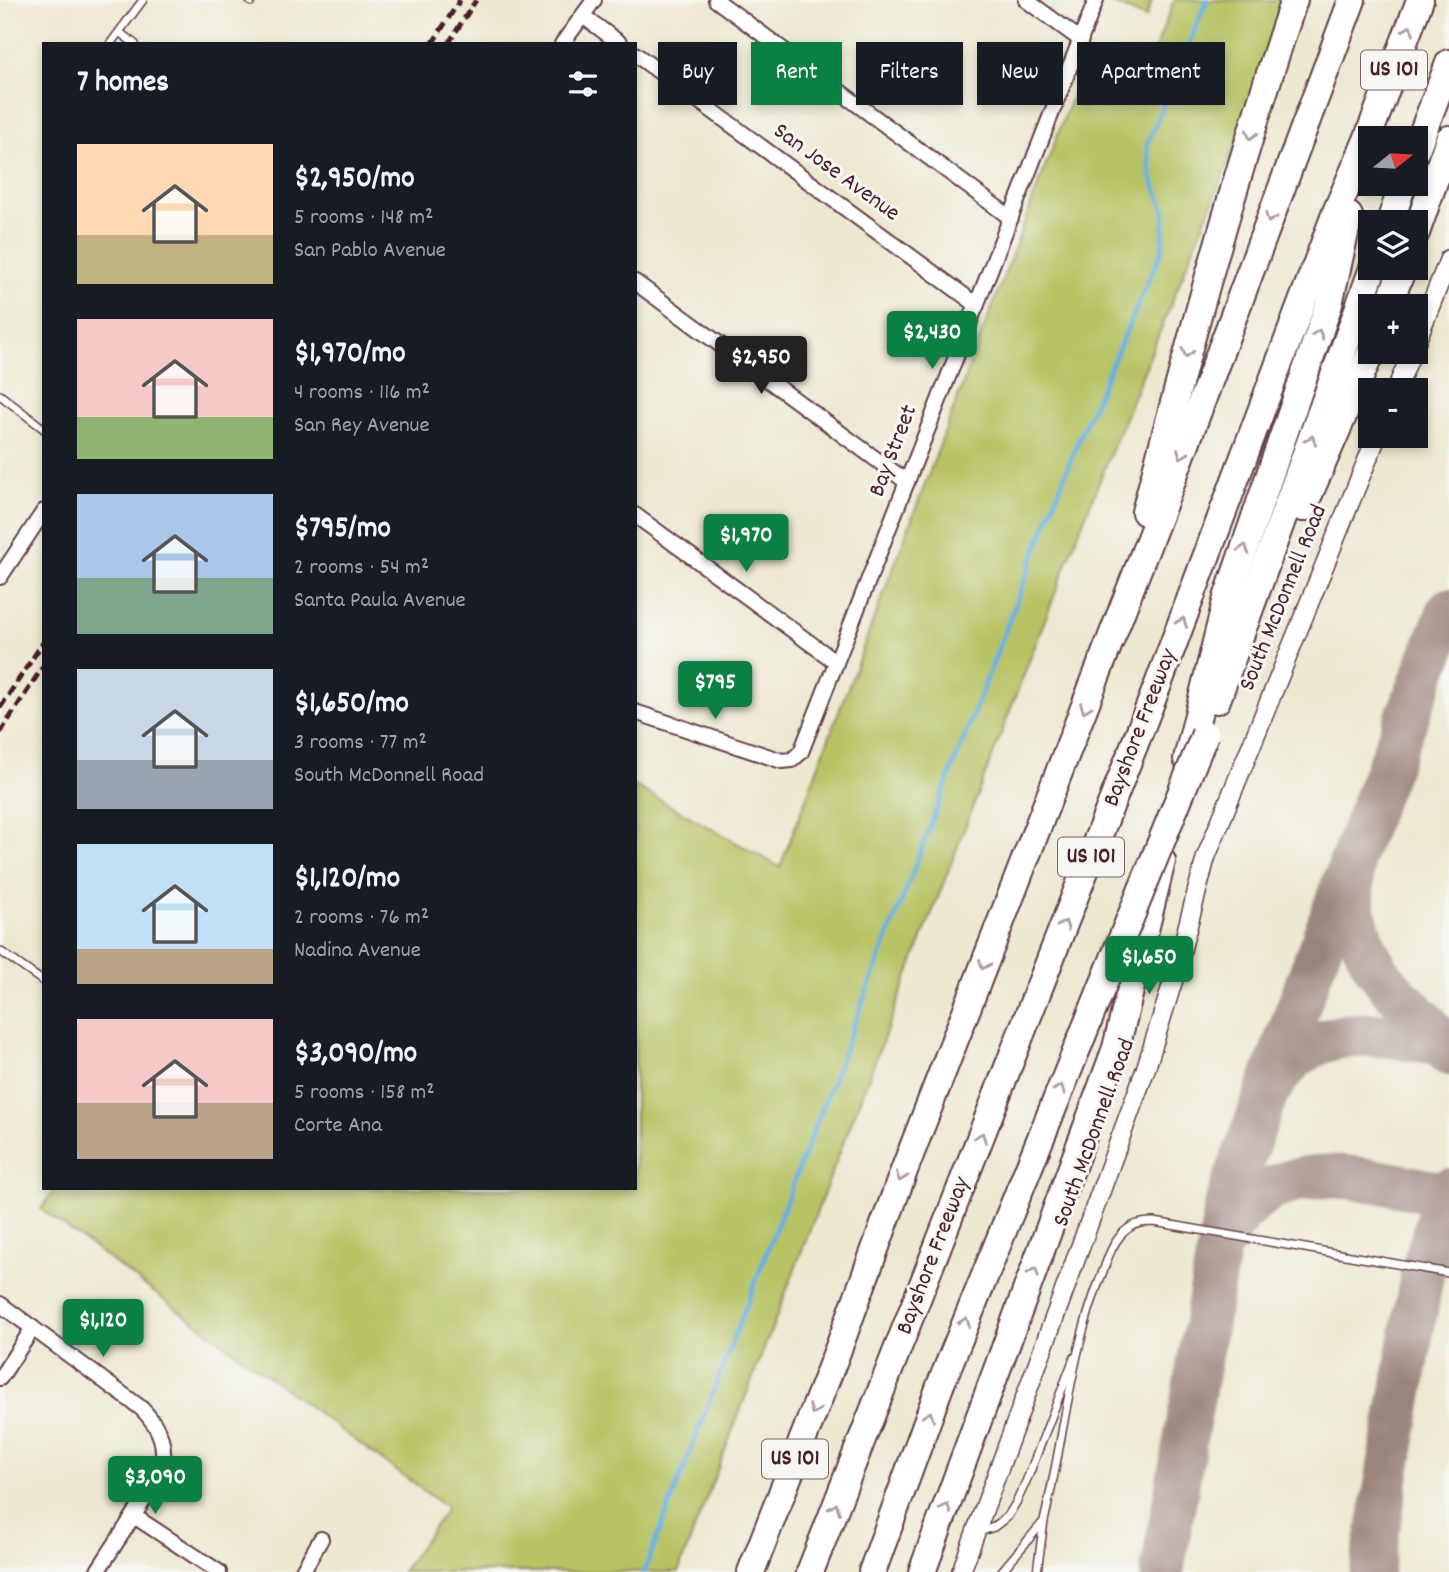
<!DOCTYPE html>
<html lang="en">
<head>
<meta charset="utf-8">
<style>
  :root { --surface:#171b24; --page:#242831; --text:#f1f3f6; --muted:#9ea1a6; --accent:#0b8043 }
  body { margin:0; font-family:Dekko,sans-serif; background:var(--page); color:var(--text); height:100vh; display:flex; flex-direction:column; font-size:26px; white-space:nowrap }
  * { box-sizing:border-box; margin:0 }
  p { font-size:23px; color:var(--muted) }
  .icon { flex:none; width:38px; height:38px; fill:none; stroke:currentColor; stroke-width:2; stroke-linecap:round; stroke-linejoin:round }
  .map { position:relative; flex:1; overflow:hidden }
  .panel { position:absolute; left:42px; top:42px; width:595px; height:1148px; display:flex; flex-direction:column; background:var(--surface); border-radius:0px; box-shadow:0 4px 10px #0003 }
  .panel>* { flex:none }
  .hud { position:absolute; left:658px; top:42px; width:665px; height:63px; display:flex; gap:14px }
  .needle { width:46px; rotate:72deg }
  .fabs { position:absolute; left:1358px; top:126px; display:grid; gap:14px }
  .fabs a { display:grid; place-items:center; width:70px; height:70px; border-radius:0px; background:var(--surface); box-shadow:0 4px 10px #0003; font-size:35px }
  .price { position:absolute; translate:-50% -60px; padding:0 16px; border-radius:7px; background:var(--accent); color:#fff; font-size:23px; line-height:46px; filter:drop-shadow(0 2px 4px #0008) }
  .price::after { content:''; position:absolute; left:50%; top:42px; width:21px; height:16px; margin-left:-10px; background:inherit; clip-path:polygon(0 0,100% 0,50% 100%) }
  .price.current { background:#222; color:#fff }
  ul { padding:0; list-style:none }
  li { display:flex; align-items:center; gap:21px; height:175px; padding:0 35px }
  li span { display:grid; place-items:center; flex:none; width:196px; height:140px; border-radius:0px; color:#555 }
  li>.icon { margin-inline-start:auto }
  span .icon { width:84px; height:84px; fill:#fffc; stroke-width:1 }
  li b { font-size:30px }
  h2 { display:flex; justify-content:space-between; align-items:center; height:84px; padding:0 35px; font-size:30px }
  .pill { padding:0 24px; border-radius:0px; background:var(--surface); box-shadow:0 4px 10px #0003; font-size:24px; line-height:63px }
  .pill.current { background:var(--accent); color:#fff }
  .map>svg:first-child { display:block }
</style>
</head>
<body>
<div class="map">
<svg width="1449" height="1572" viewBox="0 0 1449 1572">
  <rect width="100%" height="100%" fill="#f6f6f2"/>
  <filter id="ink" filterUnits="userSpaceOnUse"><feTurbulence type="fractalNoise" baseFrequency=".0143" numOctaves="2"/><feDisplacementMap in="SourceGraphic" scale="14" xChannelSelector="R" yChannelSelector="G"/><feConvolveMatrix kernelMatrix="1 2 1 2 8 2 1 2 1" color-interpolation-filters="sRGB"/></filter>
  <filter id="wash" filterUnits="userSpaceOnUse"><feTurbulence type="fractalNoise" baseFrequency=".00686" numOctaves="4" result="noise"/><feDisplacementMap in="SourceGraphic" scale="28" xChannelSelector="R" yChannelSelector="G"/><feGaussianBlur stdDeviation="1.57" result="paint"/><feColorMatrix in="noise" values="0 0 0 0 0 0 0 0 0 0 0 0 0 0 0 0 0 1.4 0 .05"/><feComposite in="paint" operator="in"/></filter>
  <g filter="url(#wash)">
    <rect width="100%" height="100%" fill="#ede8d0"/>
    <g fill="#b7c364" stroke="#807148" stroke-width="2">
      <polygon points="1112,0 1152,0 1146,18 1111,3"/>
      <polygon points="1174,0 1294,0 1078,534 678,1572 402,1572 447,1508 41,1209 56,1188 635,1188 635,786 780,867 1085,62 1141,87"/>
    </g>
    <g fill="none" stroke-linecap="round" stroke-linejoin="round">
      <polyline stroke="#64b0dd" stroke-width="5" points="644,1572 1080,436 1162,250 1165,211 1151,176 1147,145 1207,0"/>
      <g stroke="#9c847e" stroke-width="44">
        <path d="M 1352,872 C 1350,917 1364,959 1395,992 C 1415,1013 1436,1028 1449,1054"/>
        <path d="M 1273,1084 C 1317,1016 1383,1035 1449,1045"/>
        <path d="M 1224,1240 C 1271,1145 1368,1181 1449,1195"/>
        <polyline points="1162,1572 1227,1202 1358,843 1449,610"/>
        <polyline points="1371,1572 1423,1269 1441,1210 1449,1190"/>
      </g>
    </g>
  </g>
  <g filter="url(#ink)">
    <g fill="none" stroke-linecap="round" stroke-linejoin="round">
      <defs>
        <g id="service">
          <polyline points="249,0 251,2"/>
          <polyline points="119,32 135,44"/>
          <polyline points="110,44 143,0"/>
          <polyline points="0,395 44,429"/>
          <polyline points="0,951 44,982"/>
          <path d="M 1044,1521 C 1064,1440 1070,1352 1102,1274 C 1107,1261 1111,1246 1121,1235 C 1131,1224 1140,1222 1154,1222 L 1449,1273"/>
          <polyline points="979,1532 994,1527 1008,1516 1017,1501 1028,1477 1074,1358"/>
          <polyline points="1001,1572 1044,1521 1037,1572"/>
        </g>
        <g id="minor">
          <polyline points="716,0 1011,218"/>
          <polyline points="1026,0 1081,40"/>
          <polyline points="583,16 621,44"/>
          <polyline points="562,44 594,0"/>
          <polyline points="635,54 977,305"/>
          <polyline points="635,282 907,482"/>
          <polyline points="635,515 836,662"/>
          <polyline points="0,577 44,511"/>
          <polyline points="635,712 782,761 792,760 801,752 1096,0"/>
          <path d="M 0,1304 L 141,1408 C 161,1428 168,1447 160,1475 L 97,1572"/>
          <polyline points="0,1378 33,1328"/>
          <polyline points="134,1516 219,1572"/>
          <polyline points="302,1572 321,1539"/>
        </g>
        <g id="tertiary">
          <polyline points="1416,342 1449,259"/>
          <polyline points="1396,390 1412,352"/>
          <polyline points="961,1572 1146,1068 1174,978 1206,857 1377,436"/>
        </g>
        <g id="motorway">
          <polyline points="1416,150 1449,63"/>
          <polyline points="1390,222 1403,184"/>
          <polyline points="1416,233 1449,139"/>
          <polyline points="1388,306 1403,268"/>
          <polyline points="1303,508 1371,352"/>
          <path d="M 1145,512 C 1190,340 1237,169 1294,0"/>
          <polyline points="1217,700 1373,268"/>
          <polyline points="1187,759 1227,598 1329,304 1349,216"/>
          <polyline points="751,1572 839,1347 905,1168 1161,510 1352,0"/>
          <polyline points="810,1572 1159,682 1336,212 1367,140 1420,0"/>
          <polyline points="872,1572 940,1386"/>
          <polyline points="922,1572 1116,1048 1162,861"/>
        </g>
      </defs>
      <use href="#service" stroke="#623d44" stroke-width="10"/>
      <use href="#minor" stroke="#623d44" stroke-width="18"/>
      <use href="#tertiary" stroke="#623d44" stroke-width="21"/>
      <use href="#motorway" stroke="#623d44" stroke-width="30"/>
      <use href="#service" stroke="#fff" stroke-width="7"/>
      <use href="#minor" stroke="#fff" stroke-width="14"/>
      <use href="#tertiary" stroke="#fff" stroke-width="18"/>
      <use href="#motorway" stroke="#fff" stroke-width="26"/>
      <g stroke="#4a1f2b" stroke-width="5" stroke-dasharray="10 5" stroke-linecap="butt">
        <polyline points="432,44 460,0"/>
        <polyline points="448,44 476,0"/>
        <polyline points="0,708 44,641"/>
        <polyline points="0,733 44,665"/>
      </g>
      <defs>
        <polyline id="motorway-bridge" points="940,1386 1205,734"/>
      </defs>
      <use href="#motorway-bridge" stroke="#623d44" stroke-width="30" stroke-linecap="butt"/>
      <use href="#motorway-bridge" stroke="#fff" stroke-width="26"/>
    </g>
    <defs><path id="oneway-chevron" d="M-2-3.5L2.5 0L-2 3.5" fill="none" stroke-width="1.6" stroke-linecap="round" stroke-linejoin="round" transform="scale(1.75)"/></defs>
    <g stroke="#ae9aa0">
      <use href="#oneway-chevron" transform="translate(1409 30) rotate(-69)"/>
      <use href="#oneway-chevron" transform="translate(1251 135) rotate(107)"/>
      <use href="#oneway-chevron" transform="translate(1270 218) rotate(111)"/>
      <use href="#oneway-chevron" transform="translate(1318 334) rotate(-71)"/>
      <use href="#oneway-chevron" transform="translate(1187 353) rotate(105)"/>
      <use href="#oneway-chevron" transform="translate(1311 440) rotate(-70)"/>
      <use href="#oneway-chevron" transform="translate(1182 454) rotate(111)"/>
      <use href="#oneway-chevron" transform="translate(1244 549) rotate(-71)"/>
      <use href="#oneway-chevron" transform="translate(1182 622) rotate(-69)"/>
      <use href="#oneway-chevron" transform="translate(1085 708) rotate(111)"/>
      <use href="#oneway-chevron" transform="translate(1064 925) rotate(-69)"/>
      <use href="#oneway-chevron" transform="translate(984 965) rotate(111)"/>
      <use href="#oneway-chevron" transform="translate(1060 1089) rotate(-68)"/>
      <use href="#oneway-chevron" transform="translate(981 1137) rotate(-69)"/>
      <use href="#oneway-chevron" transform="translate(901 1177) rotate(110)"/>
      <use href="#oneway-chevron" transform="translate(1034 1272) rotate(-70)"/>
      <use href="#oneway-chevron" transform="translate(965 1322) rotate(-69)"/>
      <use href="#oneway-chevron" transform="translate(814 1410) rotate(111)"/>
      <use href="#oneway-chevron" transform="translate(929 1416) rotate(-70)"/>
      <use href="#oneway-chevron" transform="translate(835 1508) rotate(-69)"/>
      <use href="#oneway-chevron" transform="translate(946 1508) rotate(-69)"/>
    </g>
  </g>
  <g text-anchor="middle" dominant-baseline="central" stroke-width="6" stroke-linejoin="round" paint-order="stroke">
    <g fill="#f6f6f2" stroke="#7e6067" stroke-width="2">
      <rect x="1361" y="50.5" width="66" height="39" rx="5"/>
      <rect x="1058" y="837.5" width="66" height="39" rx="5"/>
      <rect x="762" y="1439.5" width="66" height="39" rx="5"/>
    </g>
    <g font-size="23" font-weight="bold" fill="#4a1f2b">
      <text x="1394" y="70">US 101</text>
      <text x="1091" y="857">US 101</text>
      <text x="795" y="1459">US 101</text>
    </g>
    <g font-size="24" fill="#4a1f2b" stroke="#f6f6f2">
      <text transform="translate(836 173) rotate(36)">San Jose Avenue</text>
      <text transform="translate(894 451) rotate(-69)">Bay Street</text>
      <text transform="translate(1284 598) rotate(-68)">South McDonnell Road</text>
      <text transform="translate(1141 728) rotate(-69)">Bayshore Freeway</text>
      <text transform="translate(1095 1133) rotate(-70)">South McDonnell Road</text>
      <text transform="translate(934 1256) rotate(-69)">Bayshore Freeway</text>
    </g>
  </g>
</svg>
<div class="fabs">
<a><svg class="needle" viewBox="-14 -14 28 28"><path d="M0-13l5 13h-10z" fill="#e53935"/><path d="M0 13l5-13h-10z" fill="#9ea1a6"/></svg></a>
<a><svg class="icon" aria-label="layers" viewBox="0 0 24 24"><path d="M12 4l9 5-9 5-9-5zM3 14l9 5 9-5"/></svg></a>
<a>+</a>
<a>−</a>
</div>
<b class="price" style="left:932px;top:371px">$2,430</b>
<b class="price current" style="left:761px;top:396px">$2,950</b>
<b class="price" style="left:746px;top:574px">$1,970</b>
<b class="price" style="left:715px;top:721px">$795</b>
<b class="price" style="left:1149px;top:996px">$1,650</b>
<b class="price" style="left:103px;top:1359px">$1,120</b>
<b class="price" style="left:155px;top:1516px">$3,090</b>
<div class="hud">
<a class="pill">Buy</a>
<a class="pill current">Rent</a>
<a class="pill">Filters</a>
<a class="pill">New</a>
<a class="pill">Apartment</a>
</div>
<section class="panel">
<h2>7 homes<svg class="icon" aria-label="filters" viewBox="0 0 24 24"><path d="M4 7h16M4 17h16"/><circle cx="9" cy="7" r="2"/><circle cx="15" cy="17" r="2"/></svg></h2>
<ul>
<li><span style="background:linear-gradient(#ffd9b3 65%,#c2b280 0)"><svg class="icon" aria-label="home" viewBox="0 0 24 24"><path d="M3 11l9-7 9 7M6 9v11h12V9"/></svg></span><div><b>$2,950/mo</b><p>5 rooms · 148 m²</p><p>San Pablo Avenue</p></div></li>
<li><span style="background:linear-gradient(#f6c9c9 70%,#8fb573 0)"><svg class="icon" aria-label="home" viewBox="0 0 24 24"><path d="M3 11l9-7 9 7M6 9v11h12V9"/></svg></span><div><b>$1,970/mo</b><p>4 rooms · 116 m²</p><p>San Rey Avenue</p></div></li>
<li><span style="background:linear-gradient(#a9c7e8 60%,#7fa58c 0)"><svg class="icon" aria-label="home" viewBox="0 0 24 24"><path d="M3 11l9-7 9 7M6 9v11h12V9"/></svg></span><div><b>$795/mo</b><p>2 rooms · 54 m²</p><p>Santa Paula Avenue</p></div></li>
<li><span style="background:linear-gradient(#c9d6e8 65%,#9aa5b1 0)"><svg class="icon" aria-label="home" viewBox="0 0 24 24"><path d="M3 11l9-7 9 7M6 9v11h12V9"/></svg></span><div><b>$1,650/mo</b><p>3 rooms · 77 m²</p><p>South McDonnell Road</p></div></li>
<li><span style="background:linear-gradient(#bfe0f5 75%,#b9a48a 0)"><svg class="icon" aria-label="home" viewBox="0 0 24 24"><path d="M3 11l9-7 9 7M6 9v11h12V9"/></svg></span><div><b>$1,120/mo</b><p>2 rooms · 76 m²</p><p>Nadina Avenue</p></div></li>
<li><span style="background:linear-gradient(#f6c9c9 60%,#b9a48a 0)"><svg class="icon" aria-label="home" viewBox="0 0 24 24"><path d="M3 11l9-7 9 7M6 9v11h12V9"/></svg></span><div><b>$3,090/mo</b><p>5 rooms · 158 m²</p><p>Corte Ana</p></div></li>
</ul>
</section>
</div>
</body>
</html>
